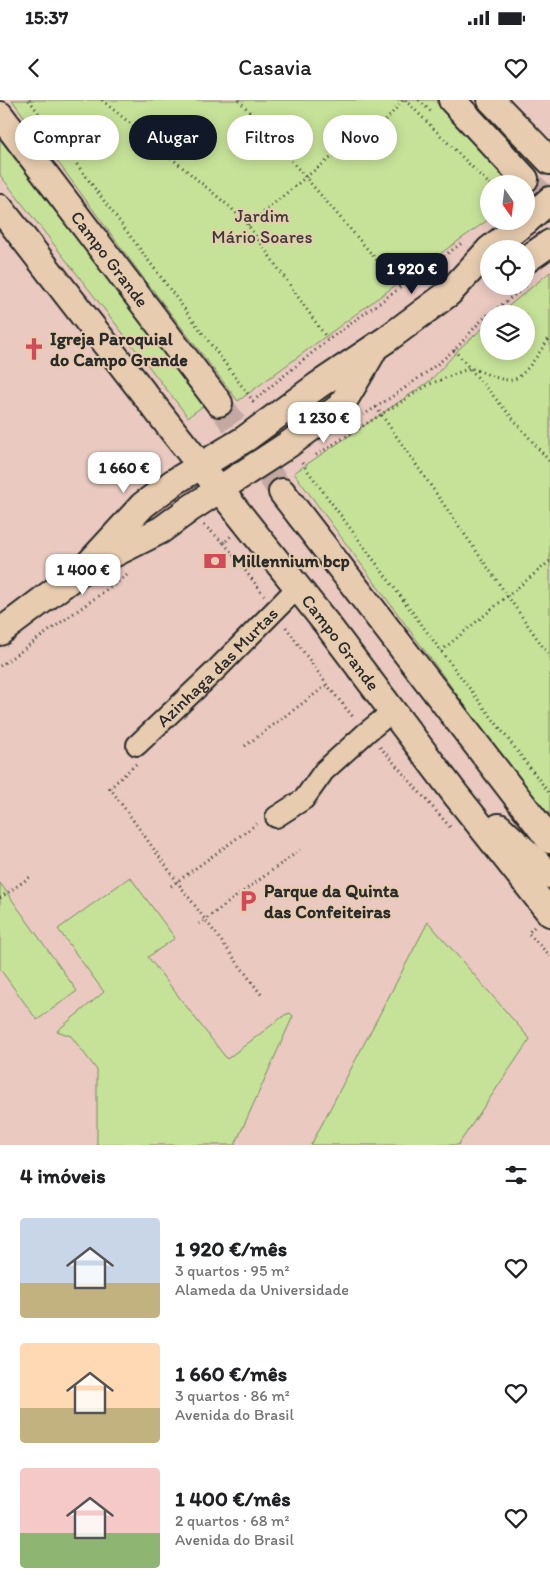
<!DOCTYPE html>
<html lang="pt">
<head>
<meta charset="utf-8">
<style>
  :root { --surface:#fff; --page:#f2f2f2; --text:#202124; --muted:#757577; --accent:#111827 }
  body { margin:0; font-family:Itim,sans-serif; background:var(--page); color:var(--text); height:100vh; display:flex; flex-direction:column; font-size:19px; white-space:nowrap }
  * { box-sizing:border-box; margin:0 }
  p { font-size:16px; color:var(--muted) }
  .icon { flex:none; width:28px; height:28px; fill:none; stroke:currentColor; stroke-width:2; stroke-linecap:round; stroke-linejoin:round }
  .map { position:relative; height:1045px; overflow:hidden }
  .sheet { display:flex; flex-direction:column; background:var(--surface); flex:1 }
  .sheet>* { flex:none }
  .top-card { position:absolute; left:15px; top:15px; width:520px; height:45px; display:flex; gap:10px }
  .needle { width:32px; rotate:166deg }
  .tools { position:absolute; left:480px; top:75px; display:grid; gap:10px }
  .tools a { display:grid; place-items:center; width:55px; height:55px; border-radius:50%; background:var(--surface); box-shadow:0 2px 12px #0003; font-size:25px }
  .price { position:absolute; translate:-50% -42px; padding:0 11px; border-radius:10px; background:#fff; color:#222; font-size:16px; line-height:32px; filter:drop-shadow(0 1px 2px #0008) }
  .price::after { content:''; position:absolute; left:50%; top:30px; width:15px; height:11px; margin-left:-8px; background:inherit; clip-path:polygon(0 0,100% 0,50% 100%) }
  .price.selected { background:var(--accent); color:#fff }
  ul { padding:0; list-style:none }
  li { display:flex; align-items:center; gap:15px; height:125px; padding:0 20px }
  li span { display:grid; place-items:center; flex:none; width:140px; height:100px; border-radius:5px; color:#555 }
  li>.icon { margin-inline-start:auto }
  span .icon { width:60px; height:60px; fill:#fffc; stroke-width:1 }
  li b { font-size:21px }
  h2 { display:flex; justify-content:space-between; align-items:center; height:60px; padding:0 20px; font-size:21px }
  .pill { padding:0 18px; border-radius:22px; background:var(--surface); box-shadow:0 2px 12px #0003; font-size:18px; line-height:45px }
  .pill.selected { background:var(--accent); color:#fff }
  .status { display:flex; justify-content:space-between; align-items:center; height:35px; padding:0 25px; background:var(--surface); direction:ltr }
  .status svg { height:14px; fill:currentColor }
  header { display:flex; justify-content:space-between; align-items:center; height:65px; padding:0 20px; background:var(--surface); font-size:22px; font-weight:600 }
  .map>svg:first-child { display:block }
</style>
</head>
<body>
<div class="status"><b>15:37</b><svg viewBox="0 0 49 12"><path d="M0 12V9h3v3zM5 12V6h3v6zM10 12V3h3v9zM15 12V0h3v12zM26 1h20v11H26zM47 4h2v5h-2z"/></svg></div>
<header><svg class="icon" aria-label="back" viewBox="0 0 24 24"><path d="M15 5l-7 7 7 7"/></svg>Casavia<svg class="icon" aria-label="heart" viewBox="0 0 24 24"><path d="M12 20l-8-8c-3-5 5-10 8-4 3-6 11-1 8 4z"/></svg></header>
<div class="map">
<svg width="550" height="1045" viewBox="0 0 550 1045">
  <rect width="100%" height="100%" fill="#e9c9c0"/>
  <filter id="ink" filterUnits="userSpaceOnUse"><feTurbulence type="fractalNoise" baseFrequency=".02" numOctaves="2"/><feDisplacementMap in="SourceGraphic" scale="10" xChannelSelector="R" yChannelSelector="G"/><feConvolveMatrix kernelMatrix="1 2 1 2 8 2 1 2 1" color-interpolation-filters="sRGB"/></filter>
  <g filter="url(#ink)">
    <g fill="#c6e298" stroke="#788662">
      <polygon points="12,0 434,0 514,84 489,84 489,119 375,200 238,301 142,176"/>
      <polygon points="0,37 50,101 203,306 188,317 0,75"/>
      <polygon points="550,172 550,715 528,691 294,373 430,281 461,247 489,223 489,251 526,251 526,214 499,214"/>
      <polygon points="130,777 175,838 148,857 227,959 285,915 290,913 293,916 235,1045 97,1045 97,970 71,936 57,931 104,892 58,829"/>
      <polygon points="0,783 77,891 37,920 0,869"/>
      <polygon points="428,822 530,939 458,1045 311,1045"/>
    </g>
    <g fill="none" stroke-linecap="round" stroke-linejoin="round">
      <g stroke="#c3a9a2" stroke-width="26" stroke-dasharray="26 13" stroke-linecap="butt">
        <polyline points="525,79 550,104"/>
        <polyline points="219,303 282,392"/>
      </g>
      <defs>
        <g id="minor">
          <path id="s1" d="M 137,645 L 217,569 L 298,487"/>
          <polyline points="276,717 304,699 324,671 367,632 393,611"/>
        </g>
        <g id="major">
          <polyline points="452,0 525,79"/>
          <polyline points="491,0 550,61"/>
          <path id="s2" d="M 0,15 L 219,303"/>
          <path id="s3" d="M 0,108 L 177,336 L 326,523 L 456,695 L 550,813"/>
          <polyline points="526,121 550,100"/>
          <polyline points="490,149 526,121"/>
          <polyline points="526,160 550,143"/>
          <polyline points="282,392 550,740"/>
          <polyline points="85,468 143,405 174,382 245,339 317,286 387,239 449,193 489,150"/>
          <polyline points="0,532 85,468 161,430 191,408 289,344 341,306 372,253"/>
          <polyline points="499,727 550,775"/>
        </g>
      </defs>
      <use href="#minor" stroke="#2b2b2b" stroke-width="24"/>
      <use href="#major" stroke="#2b2b2b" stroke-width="30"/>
      <g stroke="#2b2b2b" stroke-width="3" stroke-dasharray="1 4" stroke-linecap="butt">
        <polyline points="29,0 253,301 328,240 462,143"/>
        <polyline points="102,0 230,107 248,125 328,240"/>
        <polyline points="239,0 400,187"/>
        <polyline points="405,0 489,84"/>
        <polyline points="419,0 433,14"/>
        <polyline points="248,125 306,77 346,46 357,55 403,0"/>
        <polyline points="490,214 526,186"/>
        <polyline points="454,250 550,362"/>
        <polyline points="376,307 550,557"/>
        <path d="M 363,315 C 393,297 428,273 454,250 C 466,239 475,225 489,214"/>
        <path d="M 316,355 L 430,284 L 470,268 C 482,271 499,281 511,280 C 524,279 542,248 550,237"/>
        <polyline points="302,363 441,551 550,694"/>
        <polyline points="204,425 224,443 231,436"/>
        <polyline points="224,443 264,495"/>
        <polyline points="286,527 327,585 354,618"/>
        <polyline points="441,551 550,461"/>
        <polyline points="0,566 130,473"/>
        <polyline points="245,646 327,585"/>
        <polyline points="380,647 450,727"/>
        <polyline points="136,664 110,688 181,787 263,897"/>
        <polyline points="171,786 258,723"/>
        <polyline points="0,798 30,777"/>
        <polyline points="199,824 300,750"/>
        <polyline points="534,827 528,833 550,856"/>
      </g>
      <use href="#minor" stroke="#e7ccaf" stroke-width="20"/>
      <use href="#major" stroke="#e7ccaf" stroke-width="26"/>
    </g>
  </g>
  <defs>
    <symbol id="church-bare" viewBox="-9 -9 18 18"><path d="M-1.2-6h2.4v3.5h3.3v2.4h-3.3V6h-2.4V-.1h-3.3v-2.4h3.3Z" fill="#d1495b" stroke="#e7ccaf" stroke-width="2.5" paint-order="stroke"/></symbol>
    <symbol id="bank-bare" viewBox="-9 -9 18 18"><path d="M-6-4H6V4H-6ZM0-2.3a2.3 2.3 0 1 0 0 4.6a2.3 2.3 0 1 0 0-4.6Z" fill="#d1495b" stroke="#e7ccaf" stroke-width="2.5" paint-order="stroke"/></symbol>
    <symbol id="parking-bare" viewBox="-9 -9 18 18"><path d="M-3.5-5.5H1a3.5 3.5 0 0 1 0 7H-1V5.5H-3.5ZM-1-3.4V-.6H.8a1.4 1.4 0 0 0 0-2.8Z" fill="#d1495b" stroke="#e7ccaf" stroke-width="2.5" paint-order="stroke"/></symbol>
  </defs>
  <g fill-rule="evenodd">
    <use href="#church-bare" x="18" y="233" width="32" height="32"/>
    <use href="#bank-bare" x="199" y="445" width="32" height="32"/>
    <use href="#parking-bare" x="232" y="785" width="32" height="32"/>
  </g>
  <g text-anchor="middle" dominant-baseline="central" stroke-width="4" stroke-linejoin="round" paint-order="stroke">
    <g font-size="18" fill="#3a3d36" stroke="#e7ccaf">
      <text x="262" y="116">Jardim<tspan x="262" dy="21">Mário Soares</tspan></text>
    </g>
    <g font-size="18" fill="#2b2b2b" stroke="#e7ccaf">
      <text stroke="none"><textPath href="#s2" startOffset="181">Campo Grande</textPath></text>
      <text stroke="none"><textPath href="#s3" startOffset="552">Campo Grande</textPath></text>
      <text stroke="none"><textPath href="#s1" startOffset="112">Azinhaga das Murtas</textPath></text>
    </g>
    <g font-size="18" font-weight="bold" fill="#2b2b2b" stroke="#e7ccaf" text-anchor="start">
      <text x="50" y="239">Igreja Paroquial<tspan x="50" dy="21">do Campo Grande</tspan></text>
      <text x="232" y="461">Millennium bcp</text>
      <text x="264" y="791">Parque da Quinta<tspan x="264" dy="21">das Confeiteiras</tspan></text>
    </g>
  </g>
</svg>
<div class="tools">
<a><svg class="needle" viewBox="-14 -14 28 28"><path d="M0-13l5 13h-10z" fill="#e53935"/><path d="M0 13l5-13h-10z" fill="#757577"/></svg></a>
<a><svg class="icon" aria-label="locate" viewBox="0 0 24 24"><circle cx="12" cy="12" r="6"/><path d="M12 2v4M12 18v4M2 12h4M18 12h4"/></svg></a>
<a><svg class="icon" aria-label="layers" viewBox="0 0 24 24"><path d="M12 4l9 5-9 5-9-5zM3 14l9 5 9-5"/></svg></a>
</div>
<b class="price selected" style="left:412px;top:195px">1 920 €</b>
<b class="price" style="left:324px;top:344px">1 230 €</b>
<b class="price" style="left:124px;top:394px">1 660 €</b>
<b class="price" style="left:83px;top:496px">1 400 €</b>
<div class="top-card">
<a class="pill">Comprar</a>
<a class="pill selected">Alugar</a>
<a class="pill">Filtros</a>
<a class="pill">Novo</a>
</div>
</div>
<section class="sheet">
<h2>4 imóveis<svg class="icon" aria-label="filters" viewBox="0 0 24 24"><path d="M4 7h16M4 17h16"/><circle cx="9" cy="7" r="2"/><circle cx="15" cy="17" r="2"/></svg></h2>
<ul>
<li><span style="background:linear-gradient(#c9d6e8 65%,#c2b280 0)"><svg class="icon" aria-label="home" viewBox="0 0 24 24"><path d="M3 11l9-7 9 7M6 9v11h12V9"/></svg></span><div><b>1 920 €/mês</b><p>3 quartos · 95 m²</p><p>Alameda da Universidade</p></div><svg class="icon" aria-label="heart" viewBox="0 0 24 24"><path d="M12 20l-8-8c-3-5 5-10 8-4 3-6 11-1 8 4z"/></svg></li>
<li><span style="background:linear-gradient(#ffd9b3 65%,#c2b280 0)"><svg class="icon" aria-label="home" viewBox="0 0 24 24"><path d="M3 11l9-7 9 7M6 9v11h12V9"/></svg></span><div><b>1 660 €/mês</b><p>3 quartos · 86 m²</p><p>Avenida do Brasil</p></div><svg class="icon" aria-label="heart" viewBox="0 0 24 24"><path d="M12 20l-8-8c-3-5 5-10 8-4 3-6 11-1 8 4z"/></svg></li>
<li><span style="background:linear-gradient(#f6c9c9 65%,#8fb573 0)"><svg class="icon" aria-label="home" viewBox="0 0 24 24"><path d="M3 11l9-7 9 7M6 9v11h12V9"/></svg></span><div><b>1 400 €/mês</b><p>2 quartos · 68 m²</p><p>Avenida do Brasil</p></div><svg class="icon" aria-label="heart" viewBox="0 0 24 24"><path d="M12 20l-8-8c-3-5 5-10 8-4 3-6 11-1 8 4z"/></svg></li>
</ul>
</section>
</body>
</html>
